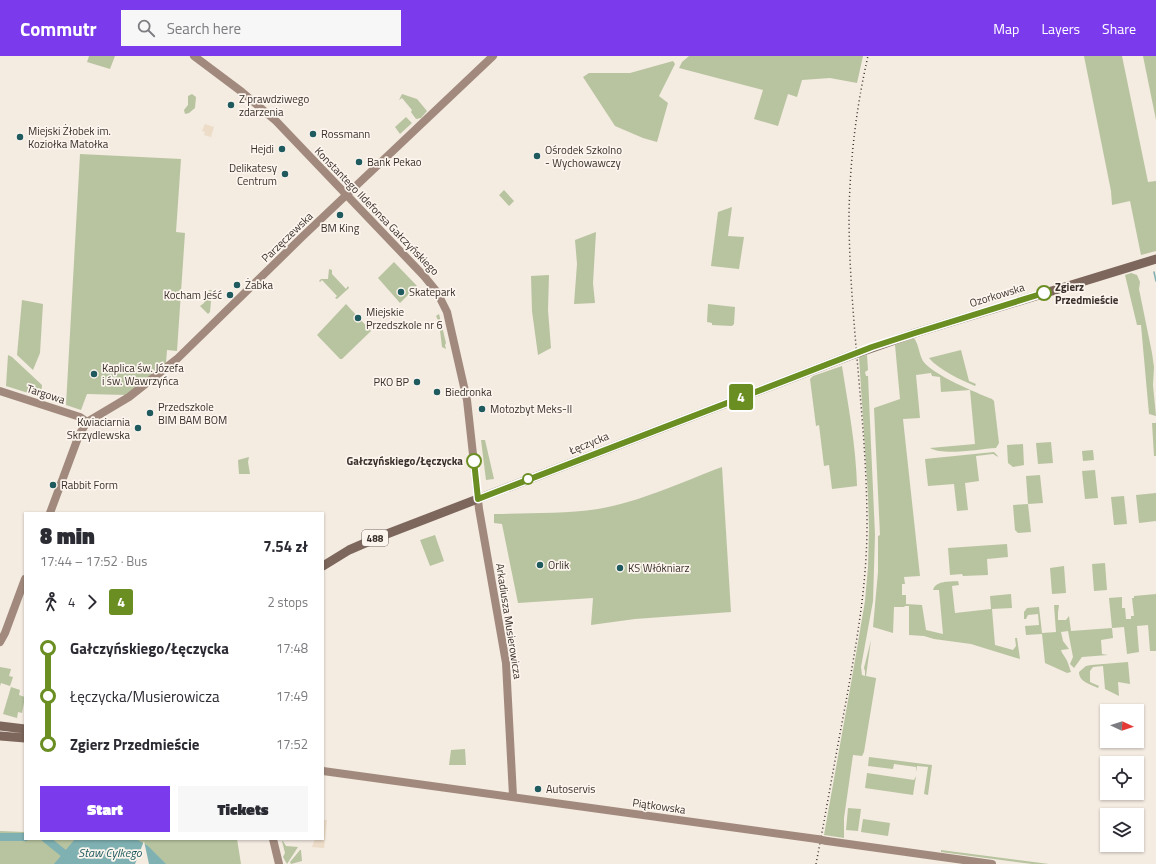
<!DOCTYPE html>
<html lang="en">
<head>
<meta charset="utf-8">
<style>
  :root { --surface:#fff; --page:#f7f7f7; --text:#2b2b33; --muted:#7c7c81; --accent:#7c3aed }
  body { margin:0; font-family:"Titillium Web",sans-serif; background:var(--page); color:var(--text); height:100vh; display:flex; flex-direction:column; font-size:15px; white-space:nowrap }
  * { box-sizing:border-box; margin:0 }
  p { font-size:13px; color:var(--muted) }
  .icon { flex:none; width:22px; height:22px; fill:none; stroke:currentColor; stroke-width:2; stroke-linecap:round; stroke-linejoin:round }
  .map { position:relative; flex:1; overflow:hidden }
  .panel { position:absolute; left:24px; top:456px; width:300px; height:328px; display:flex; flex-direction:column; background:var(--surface); border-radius:0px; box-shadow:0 1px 3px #0004 }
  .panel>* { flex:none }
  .badge { padding:0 8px; border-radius:3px; font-size:14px; line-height:26px }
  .needle { width:26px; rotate:94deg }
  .controls { position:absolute; left:1100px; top:648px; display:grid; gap:8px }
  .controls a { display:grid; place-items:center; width:44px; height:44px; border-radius:0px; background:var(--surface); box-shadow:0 1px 3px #0004; font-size:20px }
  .map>.badge { position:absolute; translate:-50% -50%; box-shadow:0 0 0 2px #fff }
  .legs { display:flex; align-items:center; gap:6px; height:44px; padding:0 16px; font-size:13px }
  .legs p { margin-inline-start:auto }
  .overview { display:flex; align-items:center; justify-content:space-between; height:68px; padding:0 16px }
  h1 { font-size:22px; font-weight:800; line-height:30px }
  .cta { display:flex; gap:8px; margin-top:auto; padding:8px 16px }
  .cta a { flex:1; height:46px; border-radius:0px; background:var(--accent); color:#fff; font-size:16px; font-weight:800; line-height:46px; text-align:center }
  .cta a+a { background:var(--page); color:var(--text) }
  ul { padding:0 16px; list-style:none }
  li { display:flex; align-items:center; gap:14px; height:48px; font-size:15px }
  li i { display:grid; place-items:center; width:6px; height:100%; margin:0 5px; background:currentColor }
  li i::after { content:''; width:10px; height:10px; margin:-5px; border:3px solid; border-radius:50%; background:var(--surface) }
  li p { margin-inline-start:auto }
  li:first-child i { background:linear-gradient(#0000 50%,currentColor 0) }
  li:last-child i { background:linear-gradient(currentColor 50%,#0000 0) }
  header { display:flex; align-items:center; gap:24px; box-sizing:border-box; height:56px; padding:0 20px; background:var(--accent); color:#fff }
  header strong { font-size:19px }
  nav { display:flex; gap:22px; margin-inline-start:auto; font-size:14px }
  .search { width:280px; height:36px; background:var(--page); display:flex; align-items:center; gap:10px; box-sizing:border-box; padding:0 14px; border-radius:0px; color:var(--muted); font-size:15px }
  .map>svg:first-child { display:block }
  .green { fill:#b8c4a0 }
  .plaza { fill:#ecdcc8 }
  .water { fill:#7fb0b2 }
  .pier { fill:#f4ebe1 }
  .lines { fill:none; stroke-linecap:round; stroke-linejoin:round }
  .stream { stroke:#7fb0b2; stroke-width:1.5 }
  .river { stroke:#7fb0b2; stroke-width:8 }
  .secondary { stroke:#a18a7d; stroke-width:8 }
  .primary { stroke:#7d675c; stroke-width:9 }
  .rail { stroke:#3b302b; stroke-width:1.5; stroke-dasharray:1 3; stroke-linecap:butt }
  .secondary-bridge { stroke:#a18a7d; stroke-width:8 }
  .line-1-casing { stroke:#fff; stroke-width:9 }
  .line-1 { stroke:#6b8e23; stroke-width:6 }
  .poi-dot { fill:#1f5a5e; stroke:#fbf5ee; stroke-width:1.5 }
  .stop-1-dot { fill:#fff; stroke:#6b8e23; stroke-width:2 }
  .labels { text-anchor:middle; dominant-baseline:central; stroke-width:3.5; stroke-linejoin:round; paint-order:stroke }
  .shield { fill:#fbf5ee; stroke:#756b66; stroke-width:1 }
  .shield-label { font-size:10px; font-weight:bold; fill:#3b302b }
  .poi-label { font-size:11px; fill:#3b302b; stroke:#fbf5ee; text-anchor:start }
  .street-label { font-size:11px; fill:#3b302b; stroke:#fbf5ee }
  .stop-label { font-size:11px; font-weight:bold; fill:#3b302b; stroke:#fbf5ee; text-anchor:start }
  .water-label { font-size:12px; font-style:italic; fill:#1f5a5e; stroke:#fbf5ee }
</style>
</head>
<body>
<header>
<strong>Commutr</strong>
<div class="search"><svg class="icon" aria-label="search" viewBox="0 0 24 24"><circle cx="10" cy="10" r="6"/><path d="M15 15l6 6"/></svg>Search here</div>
<nav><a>Map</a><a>Layers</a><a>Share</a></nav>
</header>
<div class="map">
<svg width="1156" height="808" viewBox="0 0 1156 808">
  <rect width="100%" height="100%" fill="#f4ebe1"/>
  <path class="green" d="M89,0H115L110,13L87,6Z
    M689,0H863L857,27L830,22L802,24L797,41L788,38L778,70L754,63L763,34L679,12L682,6Z
    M1084,0H1122L1148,126L1156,125V195L1141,199L1130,145L1112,149L1111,135Z
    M1143,0H1156V64Z
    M673,5L675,8L659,40L668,47L657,86L643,82L615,70L583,21L589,17H630Z
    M192,38L196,41L195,52L189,57L185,58L184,54L188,49V40Z
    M402,38L417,43L427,55L421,62L416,63L411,56L412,54L402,42L399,44Z
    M406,61L412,67L400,78L395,71Z
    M80,98L181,103L176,176L185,177L177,295L167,294L166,307L126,339L87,338L81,354L66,349Z
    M504,134L514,145L509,150L499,139Z
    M732,151L728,180L744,181L739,213L711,210L718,156Z
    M596,176L593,227L595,247L574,248L577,208L575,184Z
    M394,206L417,230L400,247L378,222Z
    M329,213L332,214V218L346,233L348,230L349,232L337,243L335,242L337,240L322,224L320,226L319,225L321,223H328Z
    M1131,217L1137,219L1140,226L1139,233L1152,297L1154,311L1153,329L1156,360L1149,358L1141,269H1137L1125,219Z
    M549,219L548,254L551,292L538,299L532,255L531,220Z
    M209,234H212L210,256L208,258L200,250L204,247Z
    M22,244L43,248L40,297L33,314L17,299Z
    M346,248L371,275L342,303H340L317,279Z
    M708,248L735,251L734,268L732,270L712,269V267L707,266Z
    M439,258L446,287L445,289L446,293L442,291L439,266L436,260Z
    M914,282C919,289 919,298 923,305C931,318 977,337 992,343L994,345L999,387L996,392C979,393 944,400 930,392L975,388L970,334L941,336L940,321L932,320L931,317L916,319L920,362L903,363L920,520L904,521L905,528H902V539H906V548L922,549L926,574L943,578L939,534H933C936,524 950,526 958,525L959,529L952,530L955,557L991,553L990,540L1011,538L1012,552L992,553L995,589L1013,594L1016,590L1015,582H1017L1020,603L971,588L934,583L924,580L909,579V550H905L904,551H894L893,577L873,571L878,516V480L880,479L874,352L900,343L895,289Z
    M961,294L969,325L976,328L975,330C961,324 939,314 929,302Z
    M8,299L12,301L42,329L41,341L6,330Z
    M867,299L868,314L865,316L866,320H868L875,479L873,545L861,611L862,619L865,620V615L864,612L871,584L866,620L876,622V623L864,696L862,700L853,699L844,762V782L824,779L853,616L865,545L868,511L869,473L868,440L859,301Z
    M842,310C848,349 856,389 857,430L832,433L829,409L824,410L819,369L816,370L810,323L813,320Z
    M1152,367H1156V400H1154Z
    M481,384H485L494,423L486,424Z
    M1051,386L1053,407L1038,408L1036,387Z
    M1023,388L1024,409L1013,411L1008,407L1007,389Z
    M1093,394L1094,404L1083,405L1082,395Z
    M994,396L997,399L998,401L993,398L976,400L979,425L965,427L968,454L957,455L954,428L928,430L925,403Z
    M249,401L248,406L250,418H239L238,404Z
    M722,411L731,556L635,563L591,569L593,542L518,547L502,468L494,467V458C528,457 564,458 598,453C640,446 682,426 722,411Z
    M1095,414L1098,442L1085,443L1082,415Z
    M1040,419L1043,447L1028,448L1031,476L1018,477L1015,474L1013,449L1028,448L1026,420Z
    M1156,437V465L1139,467L1136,439Z
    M1124,440L1127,468L1114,469L1111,441Z
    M435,479L444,505L430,510L420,484Z
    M1007,488L1008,501L987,503L988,519L963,520L962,518L950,519L948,492Z
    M1105,507L1107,534L1094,535L1092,508Z
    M1064,510L1066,537L1052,538L1050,512Z
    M1156,538V595H1150L1148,569L1137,570L1139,596L1127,598L1124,571L1112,572L1113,582L1101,584L1102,598L1108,599L1082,601L1074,612L1070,608L1073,601L1068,575L1061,576L1063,585L1069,593L1061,594C1062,598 1064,599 1066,603C1068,606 1069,611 1071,616L1067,617L1045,607L1042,578L1026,579L1025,570L1039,569L1038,558L1028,559L1026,563H1024V556L1027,552L1039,551L1042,577L1056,576L1054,549H1059L1058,556V564H1066L1069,560L1071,575L1112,572L1109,542L1122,541V552H1125L1126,563H1131V560H1134L1132,542H1134V540Z
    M1128,606L1130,628L1118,626L1119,640L1105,633L1103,610L1093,611L1090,615V626L1099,630L1098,632C1090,628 1079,626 1079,616L1086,610L1091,609Z
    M0,611L11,613L9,620L13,621L10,630L1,627L0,630Z
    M11,631L20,634L19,639L25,641L22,657L18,656L17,662L3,658Z
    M465,693L466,709H449L451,694Z
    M869,701L932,709L928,739L924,738L928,711L917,710L916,716V711L894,708L893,713L868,710Z
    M867,717L914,724L916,720L913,739L865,732Z
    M848,752L861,753L858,775L846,774Z
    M863,763L890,767L888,780L861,776Z
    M0,775L25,776V783H237L241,808H0Z
    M282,785H283L286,790L298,791L287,808L283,801L285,797Z
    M300,794H301L302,805L291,808L290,806Z
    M941,794L1049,808H1032L941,796Z"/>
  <path class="plaza" d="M205,68L214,71L211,81L204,79L205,76L202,75Z
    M323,764H327L324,792L312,791L315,783H323Z"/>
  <path class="water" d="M75,783H136L148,790L166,808H54Z"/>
  <path class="pier" d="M144,785L149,808H135Z"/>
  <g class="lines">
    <path class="stream" d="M1154,216L1156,225"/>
    <path class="river" d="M0,781H25
      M46,783L77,808"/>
    <path class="secondary" d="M194,0L242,36L276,65L424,220L437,236L447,256L467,344L479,453L506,607L513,740
      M0,335L80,361L87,366
      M50,457L79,379L87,366L129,341L177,303L302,181L493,0
      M0,586L5,577L25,523
      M323,715L817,783
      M273,783L279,808
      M827,785L992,808"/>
    <path class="primary" d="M323,510L349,494L379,481L849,300L915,277L1156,203
      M0,670L25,673
      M0,680L25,682"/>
    <path class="rail" d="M816,808C826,756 835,703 845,651C856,590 867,530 867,469C867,365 849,262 849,158C850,105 856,52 868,0"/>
    <path class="secondary-bridge" d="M817,783L827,785"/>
  </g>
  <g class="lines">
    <g class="line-1-casing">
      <path id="line-1" d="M474,405L478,443L872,291L915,277L1044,237"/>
    </g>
    <use href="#line-1" class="line-1"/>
  </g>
  <g class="poi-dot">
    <circle cx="231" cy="49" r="4"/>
    <circle cx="313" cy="78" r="4"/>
    <circle cx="20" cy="81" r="4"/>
    <circle cx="282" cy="93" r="4"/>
    <circle cx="537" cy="100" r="4"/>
    <circle cx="359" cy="106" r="4"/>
    <circle cx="285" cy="118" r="4"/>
    <circle cx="340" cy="159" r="4"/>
    <circle cx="237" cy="229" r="4"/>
    <circle cx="401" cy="236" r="4"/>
    <circle cx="230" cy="239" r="4"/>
    <circle cx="358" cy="262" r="4"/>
    <circle cx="94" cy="318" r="4"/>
    <circle cx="417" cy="326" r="4"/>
    <circle cx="437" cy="336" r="4"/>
    <circle cx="482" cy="353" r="4"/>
    <circle cx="150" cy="357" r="4"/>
    <circle cx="138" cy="372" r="4"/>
    <circle cx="53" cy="429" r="4"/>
    <circle cx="540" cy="509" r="4"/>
    <circle cx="620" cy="512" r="4"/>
    <circle cx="538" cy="733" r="4"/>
  </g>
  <g class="stop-1-dot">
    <circle cx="1044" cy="237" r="7"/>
    <circle cx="474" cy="405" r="7"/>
    <circle cx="528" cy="423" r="5"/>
  </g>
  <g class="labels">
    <rect class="shield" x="362" y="474" width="26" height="16" rx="3"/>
    <g class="shield-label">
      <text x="375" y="482">488</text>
    </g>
    <g class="poi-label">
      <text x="239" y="43">Z prawdziwego<tspan x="239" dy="13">zdarzenia</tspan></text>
      <text x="28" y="75">Miejski Żłobek im.<tspan x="28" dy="13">Koziołka Matołka</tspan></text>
      <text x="321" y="78">Rossmann</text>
      <text x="274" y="93" text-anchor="end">Hejdi</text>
      <text x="545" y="94">Ośrodek Szkolno<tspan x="545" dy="13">- Wychowawczy</tspan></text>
      <text x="367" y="106">Bank Pekao</text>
      <text x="277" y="112" text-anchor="end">Delikatesy<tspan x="277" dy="13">Centrum</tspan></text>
      <text x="340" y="172" text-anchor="middle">BM King</text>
      <text x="245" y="229">Żabka</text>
      <text x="409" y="236">Skatepark</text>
      <text x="222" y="239" text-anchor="end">Kocham Jeść</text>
      <text x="366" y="256">Miejskie<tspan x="366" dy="13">Przedszkole nr 6</tspan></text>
      <text x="102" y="312">Kaplica św. Józefa<tspan x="102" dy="13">i św. Wawrzyńca</tspan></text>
      <text x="409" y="326" text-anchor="end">PKO BP</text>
      <text x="445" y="336">Biedronka</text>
      <text x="158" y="351">Przedszkole<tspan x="158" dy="13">BIM BAM BOM</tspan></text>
      <text x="490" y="353">Motozbyt Meks-II</text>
      <text x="130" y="366" text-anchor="end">Kwiaciarnia<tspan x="130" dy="13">Skrzydlewska</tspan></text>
      <text x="61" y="429">Rabbit Form</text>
      <text x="548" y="509">Orlik</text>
      <text x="628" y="512">KS Włókniarz</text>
      <text x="546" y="733">Autoservis</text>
    </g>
    <g class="street-label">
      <text transform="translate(377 155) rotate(46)">Konstantego Ildefonsa Gałczyńskiego</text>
      <text transform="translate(287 181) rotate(-44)">Parzęczewska</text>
      <text transform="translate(997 239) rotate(-17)">Ozorkowska</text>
      <text transform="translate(46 338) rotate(18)">Targowa</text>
      <text transform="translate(589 387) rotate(-22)">Łęczycka</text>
      <text transform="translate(509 565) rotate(81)">Arkadiusza Musierowicza</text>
      <text transform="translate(659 750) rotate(8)">Piątkowska</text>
    </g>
    <g class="stop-label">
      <text x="1055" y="231">Zgierz<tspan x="1055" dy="13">Przedmieście</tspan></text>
      <text x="463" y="405" text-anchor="end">Gałczyńskiego/Łęczycka</text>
    </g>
    <g class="water-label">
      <text x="110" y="796">Staw Cylkego</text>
    </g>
  </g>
</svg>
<div class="controls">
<a><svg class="needle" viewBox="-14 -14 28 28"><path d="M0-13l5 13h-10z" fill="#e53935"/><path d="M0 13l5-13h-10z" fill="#7c7c81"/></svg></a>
<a><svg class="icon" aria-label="locate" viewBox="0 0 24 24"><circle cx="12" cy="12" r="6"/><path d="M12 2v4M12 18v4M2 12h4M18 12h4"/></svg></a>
<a><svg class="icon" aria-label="layers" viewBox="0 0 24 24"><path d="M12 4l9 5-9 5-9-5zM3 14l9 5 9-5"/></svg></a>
</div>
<b class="badge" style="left:741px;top:341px;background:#6b8e23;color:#fff">4</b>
<section class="panel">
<div class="overview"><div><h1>8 min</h1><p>17:44 – 17:52 · Bus</p></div><b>7.54 zł</b></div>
<div class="legs"><svg class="icon" aria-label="walk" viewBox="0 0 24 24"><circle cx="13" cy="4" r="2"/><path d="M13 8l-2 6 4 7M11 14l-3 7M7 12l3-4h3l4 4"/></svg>4<svg class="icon" aria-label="forward" viewBox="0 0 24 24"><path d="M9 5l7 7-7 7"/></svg><b class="badge" style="background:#6b8e23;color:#fff">4</b><p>2 stops</p></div>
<ul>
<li><i style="color:#6b8e23"></i><b>Gałczyńskiego/Łęczycka</b><p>17:48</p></li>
<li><i style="color:#6b8e23"></i><span>Łęczycka/Musierowicza</span><p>17:49</p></li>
<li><i style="color:#6b8e23"></i><b>Zgierz Przedmieście</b><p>17:52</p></li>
</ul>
<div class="cta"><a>Start</a><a>Tickets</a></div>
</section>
</div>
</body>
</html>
